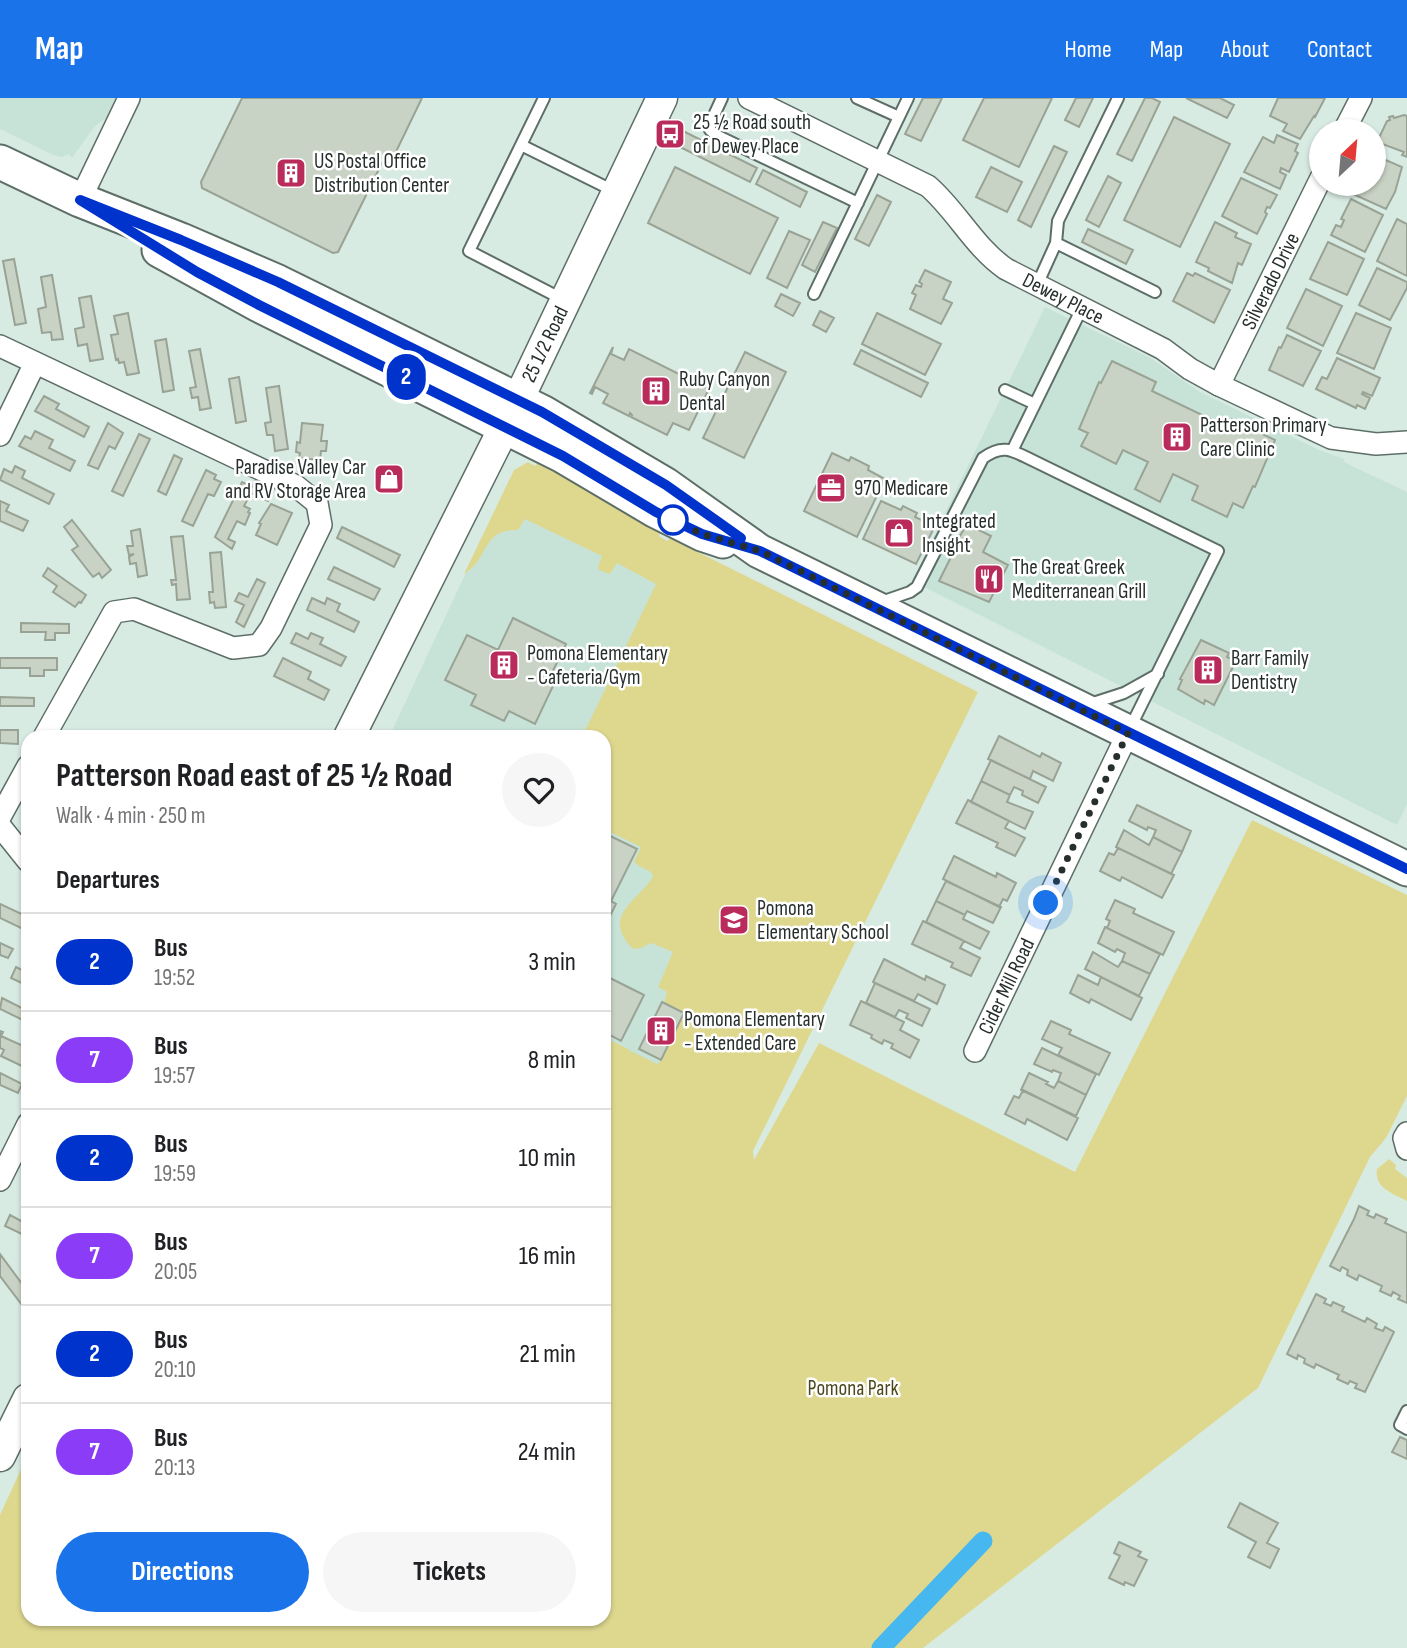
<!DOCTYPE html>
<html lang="en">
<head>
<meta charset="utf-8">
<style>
  :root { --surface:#fff; --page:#f6f6f6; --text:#202124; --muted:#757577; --line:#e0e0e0; --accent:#1a73e8 }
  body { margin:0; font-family:"Sofia Sans Condensed",sans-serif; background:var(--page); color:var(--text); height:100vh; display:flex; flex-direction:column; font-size:26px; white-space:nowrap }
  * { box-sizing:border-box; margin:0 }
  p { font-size:23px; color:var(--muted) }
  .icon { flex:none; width:38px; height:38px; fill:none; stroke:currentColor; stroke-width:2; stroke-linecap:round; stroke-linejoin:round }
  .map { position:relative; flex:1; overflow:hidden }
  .side { position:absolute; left:21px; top:632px; width:590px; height:896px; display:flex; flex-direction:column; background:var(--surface); border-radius:21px; box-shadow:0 2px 5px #0004 }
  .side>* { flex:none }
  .badge { padding:0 14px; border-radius:23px; font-size:24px; line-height:46px }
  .needle { width:46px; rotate:26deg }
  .tools { position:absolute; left:1309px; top:21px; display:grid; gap:14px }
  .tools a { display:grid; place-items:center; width:77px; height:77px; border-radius:50%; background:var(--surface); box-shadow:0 2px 5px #0004; font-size:35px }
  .you { position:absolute; width:35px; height:35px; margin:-18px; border:5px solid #fff; border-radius:50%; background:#1a73e8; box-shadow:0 0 0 10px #1a73e833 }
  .map>.badge { position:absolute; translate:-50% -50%; box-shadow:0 0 0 4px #fff }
  h2 { padding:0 35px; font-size:26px; line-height:63px }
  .round { display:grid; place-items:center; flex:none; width:74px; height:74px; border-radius:37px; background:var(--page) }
  .overview { display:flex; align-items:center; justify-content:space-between; height:119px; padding:0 35px }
  h1 { font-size:33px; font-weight:700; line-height:52px }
  .primary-button { display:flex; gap:14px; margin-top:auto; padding:14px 35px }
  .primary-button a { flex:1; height:80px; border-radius:42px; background:var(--accent); color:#fff; font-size:28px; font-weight:700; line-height:80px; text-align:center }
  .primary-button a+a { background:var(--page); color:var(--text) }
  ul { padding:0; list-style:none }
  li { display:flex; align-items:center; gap:21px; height:98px; padding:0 35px; border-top:2px solid var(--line) }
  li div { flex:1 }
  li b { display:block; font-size:26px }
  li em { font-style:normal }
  li .badge { min-width:77px; font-weight:700; text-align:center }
  header { display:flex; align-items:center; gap:42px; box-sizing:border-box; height:98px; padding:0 35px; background:var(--accent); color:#fff }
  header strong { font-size:33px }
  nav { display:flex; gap:38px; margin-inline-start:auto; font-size:24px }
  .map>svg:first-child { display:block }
  .built { fill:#c7e3d8 }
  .green { fill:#ded88f }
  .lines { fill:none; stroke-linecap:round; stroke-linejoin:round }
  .canal { stroke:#47b7f0; stroke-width:19 }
  .building { fill:#c9d3c5; stroke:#99a395; stroke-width:2 }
  .lane-casing { stroke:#5d6e67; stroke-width:14 }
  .street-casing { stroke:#5d6e67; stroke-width:24 }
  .secondary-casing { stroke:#5d6e67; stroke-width:33 }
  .primary-casing { stroke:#5d6e67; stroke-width:37 }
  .lane { stroke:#fff; stroke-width:10 }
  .street { stroke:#fff; stroke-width:21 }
  .secondary { stroke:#fff; stroke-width:30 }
  .primary { stroke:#fff; stroke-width:33 }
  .line-casing { stroke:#fff; stroke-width:16 }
  .line { stroke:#03c; stroke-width:10 }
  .walk { stroke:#272f2c; stroke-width:7; stroke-dasharray:0 12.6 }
  .stop-dot { fill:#fff; stroke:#03c; stroke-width:3.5 }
  .labels { text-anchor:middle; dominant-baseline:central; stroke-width:5; stroke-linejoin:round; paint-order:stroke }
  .poi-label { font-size:21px; fill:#272f2c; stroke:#fff; text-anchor:start }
  .street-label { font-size:21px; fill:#272f2c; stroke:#fff }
  .park-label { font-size:21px; fill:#4c481c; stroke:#fff }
</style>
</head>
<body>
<header>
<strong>Map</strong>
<nav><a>Home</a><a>Map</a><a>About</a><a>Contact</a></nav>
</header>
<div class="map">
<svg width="1407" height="1550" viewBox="0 0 1407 1550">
  <rect width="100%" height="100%" fill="#d8ebe3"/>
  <path class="built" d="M0,0H117L108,19L95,28L72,60L69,56L62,59L53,57L0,31Z
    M1045,209L1149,259L1200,294L1319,352L1344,361V364L1407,394V706L1397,727L912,483Z
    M505,391L968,614L739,1072L604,1005V639H389Z"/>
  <path class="green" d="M536,363L580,384L660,435L659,438L667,443L670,440L978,594L753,1053L754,1062L819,945L1075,1074L1252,722L1407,797V998L1386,1040L1370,1059L1258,1290L923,1550H0V1417L28,1356V1521H604V939L630,952L629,957L631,953L657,966L662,962L684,915L664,905L667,894L658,889L673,854L651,845L641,850L633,851C601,819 636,804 653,779L651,774L639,768L634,764L641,749L604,731V639H582L656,486L617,465L610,476L599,472L598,468L602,458L525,421L518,432C481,431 490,461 464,476L514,372L528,364L535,368L537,366Z
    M1389,1061L1396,1067L1395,1071L1407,1080V1103C1392,1095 1374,1090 1377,1071Z"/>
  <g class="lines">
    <path class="canal" d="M881,1550L983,1443"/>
  </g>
  <path class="building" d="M242,0H422L391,64L382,65L338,154L333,155L202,90L201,84Z
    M923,0H942L921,43L905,36Z
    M984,0H1052L1019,69L963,42Z
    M1076,0H1093L1079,29L1065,22Z
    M1145,0H1152L1160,4L1132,63L1117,56Z
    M1186,0H1220L1234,7L1227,20Z
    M1278,0H1325L1315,19L1314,18L1300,41L1283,33L1287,26L1270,18Z
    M1404,17L1407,18V59L1402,57L1404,54L1377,44L1387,23L1390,22L1389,19L1393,18L1394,20Z
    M1174,19L1230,46L1180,149L1124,122Z
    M683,33L757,70L750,84L676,47Z
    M1277,37L1298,46L1295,53L1298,55L1289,74L1281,70L1280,74L1286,77L1280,91L1244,74L1263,39L1274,45Z
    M1054,48L1067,54L1031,129L1018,122Z
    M1374,57L1402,69L1395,94L1386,111L1353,96L1358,86H1374Z
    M675,69L778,120L750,176L648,125Z
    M991,69L1022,84L1007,114L976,99Z
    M763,72L807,94L800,109L756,86Z
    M1108,78L1121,85L1099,129L1086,122Z
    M1241,80L1277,97L1270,110L1267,109L1265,114L1267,116L1257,136L1222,118Z
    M877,97L891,104L869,148L855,141Z
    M1351,101L1383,117L1365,154L1331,137L1336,127L1341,129L1344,122L1341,121Z
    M1397,121L1407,126V178L1377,163Z
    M823,124L837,130L815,174L802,167Z
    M1215,124L1237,135L1235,139L1251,146L1242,167L1238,165L1232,185L1208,173L1209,170L1196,164Z
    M1088,131L1133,152L1126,166L1082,144Z
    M789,133L810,142L787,190L767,180Z
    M1328,144L1364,161L1347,197L1310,181Z
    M14,161L26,225L15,227L3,163Z
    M1377,170L1407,184V190L1390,222L1359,207Z
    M925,172L951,184L943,201L952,205L941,226L910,211L916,197L912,195L916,187L921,189L922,186L919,184Z
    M1187,175L1193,178L1195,175L1230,192L1214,225L1173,203Z
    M52,177L63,241L52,242L51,234L42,235L38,211L46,209L41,179Z
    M1306,191L1342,208L1323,248L1287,230Z
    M781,196L800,205L793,218L775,208Z
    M91,198L103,261L90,263L87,246L78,248L75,231L84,229L79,200Z
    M820,213L834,220L826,234L813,227Z
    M128,215L139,275L127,277L124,264L119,265L118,261L116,262L111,237L118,236L114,218Z
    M877,215L941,246L925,277L862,246Z
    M1356,215L1391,230L1374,271L1337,255Z
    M1287,237L1321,253L1303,288L1269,272L1279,249L1281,250Z
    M166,241L174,292L163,294L155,243Z
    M613,249L611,256L624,262L629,251L709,291L689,332L673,325L667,337L631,319L632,317L630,315L629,318L603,305L608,296L595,289L592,296L590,295Z
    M200,251L211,310L200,312L198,299L192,300L190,290L196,289L189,253Z
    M861,252L928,285L921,299L854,266Z
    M745,254L786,274L744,360L703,340Z
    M1337,260L1380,280L1372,298L1363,294L1362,296L1370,300L1365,311L1357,307L1356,310L1316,291L1322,279L1327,281Z
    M1112,263L1156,284L1152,293L1227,329L1232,321L1275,342L1255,389L1253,388L1243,410L1233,405L1227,419L1192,402L1198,388L1173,376L1160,404L1135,391L1148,364L1123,352L1116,366L1081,348L1088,335L1079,331L1099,284L1101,285Z
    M239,279L246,323L236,325L229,281Z
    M279,288L288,351L275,353L273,337H267L265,325L271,324L266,290Z
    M44,298L59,306L56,311L89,329L84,339L35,313Z
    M108,325L123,335L115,351L109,348L98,371L88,367Z
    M302,325L323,327L321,343H327L326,353H321L320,362L299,360L300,355L296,354L297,344L300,345Z
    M35,333L53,342L49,350L75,363L70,373L19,348L25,338L31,341Z
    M139,336L150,341L123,398L112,393Z
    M832,355L849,363L851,359L869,368L868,372L885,381L857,439L804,413Z
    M174,357L182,361L166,397L158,393Z
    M15,368L25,373L22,380L54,396L49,406L0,382L4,371L12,375Z
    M206,372L216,377L214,381L221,384L214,398L208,396L193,428L182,423Z
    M257,380L275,389L268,403L251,395L244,408L250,411L248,414L250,415L245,427L237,423L228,441L235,444L232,451L215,439L242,384L252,389Z
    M0,403L9,407L6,413L28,423L23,433L0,423Z
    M881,403L901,412L903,408L917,415L915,419L935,428L916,466L863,441Z
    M271,406L292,415L277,447L256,437L261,426L259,425Z
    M72,422L111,472L102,480L99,475L93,479L72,452L78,448L64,429Z
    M967,426L991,438L983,454L1008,467L989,504L939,483L952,457L949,456Z
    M342,429L400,457L394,469L337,440Z
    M140,431L147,477L138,479L136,465L130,466L129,459L134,456L129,457L127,448H133L131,433Z
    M183,438L190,501L177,502L176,486L172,487L171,482H176L171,439Z
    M221,454L226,509L215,510L214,504L210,505L209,494H213L210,455Z
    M334,469L380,491L374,502L328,481Z
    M48,470L86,497L81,505L79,504L75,509L53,494L57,488L43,478Z
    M257,481L265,485L244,529L236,524L244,507L235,503L239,495L248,499Z
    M312,500L325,506L327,500L340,506L337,513L359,524L354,534L307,512Z
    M513,520L566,546L547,585L553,588L535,626L509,613L504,623L471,607L476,597L445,582L467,537L498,552Z
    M21,525L69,526V535H55V542H45L46,534H21Z
    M296,535L308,541L311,535L323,540L320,546L346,559L341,568L291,545Z
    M1201,542L1229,555L1227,559L1236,563L1214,607L1205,602L1204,606L1178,591L1182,582L1180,581Z
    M0,560H57V572H44V578H30V570H0Z
    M283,560L311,574L308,581L329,592L324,602L274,578Z
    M0,599L34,600V608H0Z
    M0,632H18V646L0,645Z
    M999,638L1040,659L1042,655L1061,665L1053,683L1033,673L1030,681L988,661Z
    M991,662L1046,689L1038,705L1022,697L1023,693L1014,689L1010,697L981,683Z
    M981,683L1010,697L1007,704L1033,714L1025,731L971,704Z
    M968,702L1009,723L1005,730L1025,740L1015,758L996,749L998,745L956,725Z
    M1137,707L1191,733L1182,754L1153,739L1156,732L1148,729L1147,732L1129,723Z
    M1124,732L1149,747L1153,739L1182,754L1171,776L1116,749Z
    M604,735L637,751L611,803L616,806L610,818L604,815Z
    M1118,750L1174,777L1162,800L1122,779L1120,783L1100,773L1109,755L1114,757Z
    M954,758L996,779L997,775L1016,785L1007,803L1003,801L999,809L943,781Z
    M946,783L1001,809L993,825L967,813L965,817L936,803Z
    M1115,802L1135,811L1133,815L1174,834L1163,857L1107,830L1110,823L1106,821Z
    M936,803L965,817L963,821L989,834L980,851L926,824Z
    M0,806L28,819L23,831L0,820Z
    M923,823L964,843L960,850L980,860L971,878L951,869L953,865L912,846Z
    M1105,829L1160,856L1150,876L1122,863L1125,855L1117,851L1115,854L1098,845Z
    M0,845L13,851L8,860L0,857Z
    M1093,854L1118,869L1122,863L1150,876L1139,898L1085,871Z
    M884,861L925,882L926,878L945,887L937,906L918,896L914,903L873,884Z
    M16,869L28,875V888L11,880Z
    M604,877L644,897L621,943L604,934Z
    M1078,877L1098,887L1101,879L1142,900L1131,922L1091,901L1089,905L1070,895Z
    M875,885L930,911L922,928L906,920L908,916L899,912L895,919L866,905Z
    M2,900L28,913V934L23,932L27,924L0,911Z
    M861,903L904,924L900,932L919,942L910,960L891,950L893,946L884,942L882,946L871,940L872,937L850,927Z
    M662,904L684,915L661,962L639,951Z
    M1051,923L1071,932L1069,936L1110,955L1099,977L1058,957L1062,950L1042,941Z
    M0,933L3,934L1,938L28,950L26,970L1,958L4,952L0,950Z
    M1042,950L1096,976L1086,997L1058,983L1061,975L1053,972L1052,974L1034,966Z
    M0,975L22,986L18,995L0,987Z
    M1029,975L1048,984L1046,986L1054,990L1058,983L1086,997L1076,1018L1021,992Z
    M1023,992L1078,1020L1067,1042L1027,1021L1025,1026L1005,1016L1014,998L1019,1000Z
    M1359,1108L1369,1113L1367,1117L1374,1120L1376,1116L1387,1121L1385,1125L1407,1135V1205L1398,1201L1400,1198L1393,1194L1391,1198L1380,1193L1382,1188L1359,1177L1357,1182L1347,1177L1348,1172L1342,1169L1340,1173L1330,1168L1354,1121Z
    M10,1117L23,1124L26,1117L28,1118V1139L5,1128Z
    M0,1156L28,1194V1209L25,1211L0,1178Z
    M1316,1196L1326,1201L1324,1205L1331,1208L1333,1204L1344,1209L1342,1213L1365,1224L1367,1220L1377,1226L1375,1230L1383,1233L1385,1229L1394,1234L1365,1294L1355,1290L1357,1286L1350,1283L1348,1286L1337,1281L1339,1277L1316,1266L1314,1270L1304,1265L1305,1261L1298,1257L1297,1261L1287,1256Z
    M1400,1339L1407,1342V1361L1392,1354Z
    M1240,1405L1278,1425L1267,1445L1279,1451L1270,1470L1248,1459L1256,1444L1228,1429Z
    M1119,1444L1141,1454L1138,1458L1147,1462L1134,1488L1125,1484L1124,1487L1109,1480L1120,1458L1114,1455Z"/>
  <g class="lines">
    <g class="lane-casing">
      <path id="lane" d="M544,0L521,47L616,94
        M722,0L710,26V32L716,37L858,105
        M857,0L899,19
        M521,47L469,153L564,202
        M1056,145L1155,194
        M1037,187L1056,145L1058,123L1118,0
        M814,196L908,0
        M1005,292L1035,306
        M1012,353L1082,210
        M881,504L910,494L917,489L983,360C1004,345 1013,353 1034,363L1218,453L1130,630
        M1090,606L1124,595L1158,576
        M1407,1313L1400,1327L1407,1331"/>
    </g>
    <g class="street-casing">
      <g id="street">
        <path id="s1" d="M749,0L928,88C957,113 974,149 1006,171L1163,251L1190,271L1219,287L1331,340L1376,346L1407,344"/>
        <path d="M1344,33L1361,0"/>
        <path d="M80,102L129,0"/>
        <path d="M0,248L296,388L317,405L321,427L271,530L259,547L233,550L134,511L114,514L44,639"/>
        <path id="s2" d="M1219,287L1321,80"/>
        <path d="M0,337L35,265"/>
        <path d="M0,719L28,668"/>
        <path d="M0,728L28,763"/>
        <path id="s3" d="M975,953L1128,635"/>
        <path d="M1407,1035L1404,1040L1407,1051"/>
        <path d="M0,1082L28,1026"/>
      </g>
    </g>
    <g class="secondary-casing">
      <g id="secondary">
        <path id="s4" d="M349,639L518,302L662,0"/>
        <path d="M0,1358L28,1301"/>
      </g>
    </g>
    <g class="primary-casing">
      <path id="primary" d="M0,64L80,102L181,142L278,184L542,314L666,387L759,453L1407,771
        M159,152L259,207L563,358L656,413L702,436L723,443"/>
    </g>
    <use href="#lane" class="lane"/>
    <use href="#street" class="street"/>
    <use href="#secondary" class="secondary"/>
    <use href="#primary" class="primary"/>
  </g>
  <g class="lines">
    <g class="line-casing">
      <path id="line" d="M741,440L666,387L542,314L278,184L181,142L80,102L197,174L259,207L563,358L656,414L702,436L760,453L1407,771"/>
    </g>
    <use href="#line" class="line"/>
    <path class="walk" d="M673,422L702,436L760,453L1128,635L1046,805"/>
  </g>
  <defs>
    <g id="bus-square" transform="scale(1.575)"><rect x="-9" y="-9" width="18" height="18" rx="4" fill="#b92b5b" stroke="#fff"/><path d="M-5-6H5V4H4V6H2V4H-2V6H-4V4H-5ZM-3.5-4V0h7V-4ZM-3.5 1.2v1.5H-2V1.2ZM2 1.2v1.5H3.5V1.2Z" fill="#fff"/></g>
    <g id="building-square" transform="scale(1.575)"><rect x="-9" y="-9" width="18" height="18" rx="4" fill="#b92b5b" stroke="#fff"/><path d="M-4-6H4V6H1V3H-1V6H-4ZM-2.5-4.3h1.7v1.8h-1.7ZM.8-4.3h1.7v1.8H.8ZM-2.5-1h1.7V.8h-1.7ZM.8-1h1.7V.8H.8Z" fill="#fff"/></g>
    <g id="shop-square" transform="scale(1.575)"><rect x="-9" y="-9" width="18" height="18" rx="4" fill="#b92b5b" stroke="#fff"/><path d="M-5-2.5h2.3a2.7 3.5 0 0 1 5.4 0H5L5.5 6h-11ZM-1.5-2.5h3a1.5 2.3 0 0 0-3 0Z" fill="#fff"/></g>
    <g id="office-square" transform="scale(1.575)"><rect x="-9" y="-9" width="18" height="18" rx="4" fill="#b92b5b" stroke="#fff"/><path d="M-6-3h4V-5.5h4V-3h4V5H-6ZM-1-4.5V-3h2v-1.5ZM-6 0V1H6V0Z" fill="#fff"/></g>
    <g id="restaurant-square" transform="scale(1.575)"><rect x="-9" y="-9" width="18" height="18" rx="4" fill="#b92b5b" stroke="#fff"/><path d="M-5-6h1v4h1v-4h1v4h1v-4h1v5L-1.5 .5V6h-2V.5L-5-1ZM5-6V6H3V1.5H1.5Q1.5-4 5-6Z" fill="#fff"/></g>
    <g id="school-square" transform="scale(1.575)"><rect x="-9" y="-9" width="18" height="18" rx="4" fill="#b92b5b" stroke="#fff"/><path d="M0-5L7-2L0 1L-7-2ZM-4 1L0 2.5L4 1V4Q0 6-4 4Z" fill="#fff"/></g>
  </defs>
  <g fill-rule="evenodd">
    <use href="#bus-square" x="670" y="36"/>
    <use href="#building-square" x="291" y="75"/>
    <use href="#building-square" x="656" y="293"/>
    <use href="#building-square" x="1177" y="339"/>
    <use href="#shop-square" x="389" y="381"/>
    <use href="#office-square" x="831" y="390"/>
    <use href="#shop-square" x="899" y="435"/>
    <use href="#restaurant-square" x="989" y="481"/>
    <use href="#building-square" x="504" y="567"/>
    <use href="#building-square" x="1208" y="572"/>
    <use href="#school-square" x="734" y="822"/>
    <use href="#building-square" x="661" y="933"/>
  </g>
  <circle class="stop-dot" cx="673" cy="422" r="14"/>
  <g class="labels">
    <g class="poi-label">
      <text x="693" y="24">25 ½ Road south<tspan x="693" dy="24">of Dewey Place</tspan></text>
      <text x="314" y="63">US Postal Office<tspan x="314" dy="24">Distribution Center</tspan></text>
      <text x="679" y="281">Ruby Canyon<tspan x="679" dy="24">Dental</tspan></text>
      <text x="1200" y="327">Patterson Primary<tspan x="1200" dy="24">Care Clinic</tspan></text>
      <text x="366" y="369" text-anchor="end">Paradise Valley Car<tspan x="366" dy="24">and RV Storage Area</tspan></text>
      <text x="854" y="390">970 Medicare</text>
      <text x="922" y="423">Integrated<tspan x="922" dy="24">Insight</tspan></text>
      <text x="1012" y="469">The Great Greek<tspan x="1012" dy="24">Mediterranean Grill</tspan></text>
      <text x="527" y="555">Pomona Elementary<tspan x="527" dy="24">- Cafeteria/Gym</tspan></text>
      <text x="1231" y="560">Barr Family<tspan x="1231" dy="24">Dentistry</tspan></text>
      <text x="757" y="810">Pomona<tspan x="757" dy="24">Elementary School</tspan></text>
      <text x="684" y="921">Pomona Elementary<tspan x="684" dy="24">- Extended Care</tspan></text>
    </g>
    <g class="street-label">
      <text stroke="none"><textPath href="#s2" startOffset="116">Silverado Drive</textPath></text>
      <text stroke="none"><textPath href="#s1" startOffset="378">Dewey Place</textPath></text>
      <text stroke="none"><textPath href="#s4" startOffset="439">25 1/2 Road</textPath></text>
      <text stroke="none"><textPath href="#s3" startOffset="72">Cider Mill Road</textPath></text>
    </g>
    <g class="park-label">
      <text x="853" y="1290">Pomona Park</text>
    </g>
  </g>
</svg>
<div class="tools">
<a><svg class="needle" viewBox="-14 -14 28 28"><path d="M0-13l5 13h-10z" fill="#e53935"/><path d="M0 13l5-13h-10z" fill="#757577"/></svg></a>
</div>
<div class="you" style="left:1046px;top:805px"></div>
<b class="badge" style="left:406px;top:279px;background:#03c;color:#fff">2</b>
<section class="side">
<div class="overview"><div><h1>Patterson Road east of 25 ½ Road</h1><p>Walk · 4 min · 250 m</p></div><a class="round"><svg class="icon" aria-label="heart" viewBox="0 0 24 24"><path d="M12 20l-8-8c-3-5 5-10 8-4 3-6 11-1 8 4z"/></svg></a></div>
<h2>Departures</h2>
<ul>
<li><span class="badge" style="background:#03c;color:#fff">2</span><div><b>Bus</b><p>19:52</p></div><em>3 min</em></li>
<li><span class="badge" style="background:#8b3cf7;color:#fff">7</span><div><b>Bus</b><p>19:57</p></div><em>8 min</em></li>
<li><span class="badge" style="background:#03c;color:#fff">2</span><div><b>Bus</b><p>19:59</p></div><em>10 min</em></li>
<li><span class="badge" style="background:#8b3cf7;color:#fff">7</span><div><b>Bus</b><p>20:05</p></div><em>16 min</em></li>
<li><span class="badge" style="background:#03c;color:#fff">2</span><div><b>Bus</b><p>20:10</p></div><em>21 min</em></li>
<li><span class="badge" style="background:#8b3cf7;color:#fff">7</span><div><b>Bus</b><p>20:13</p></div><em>24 min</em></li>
</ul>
<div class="primary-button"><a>Directions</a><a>Tickets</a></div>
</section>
</div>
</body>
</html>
